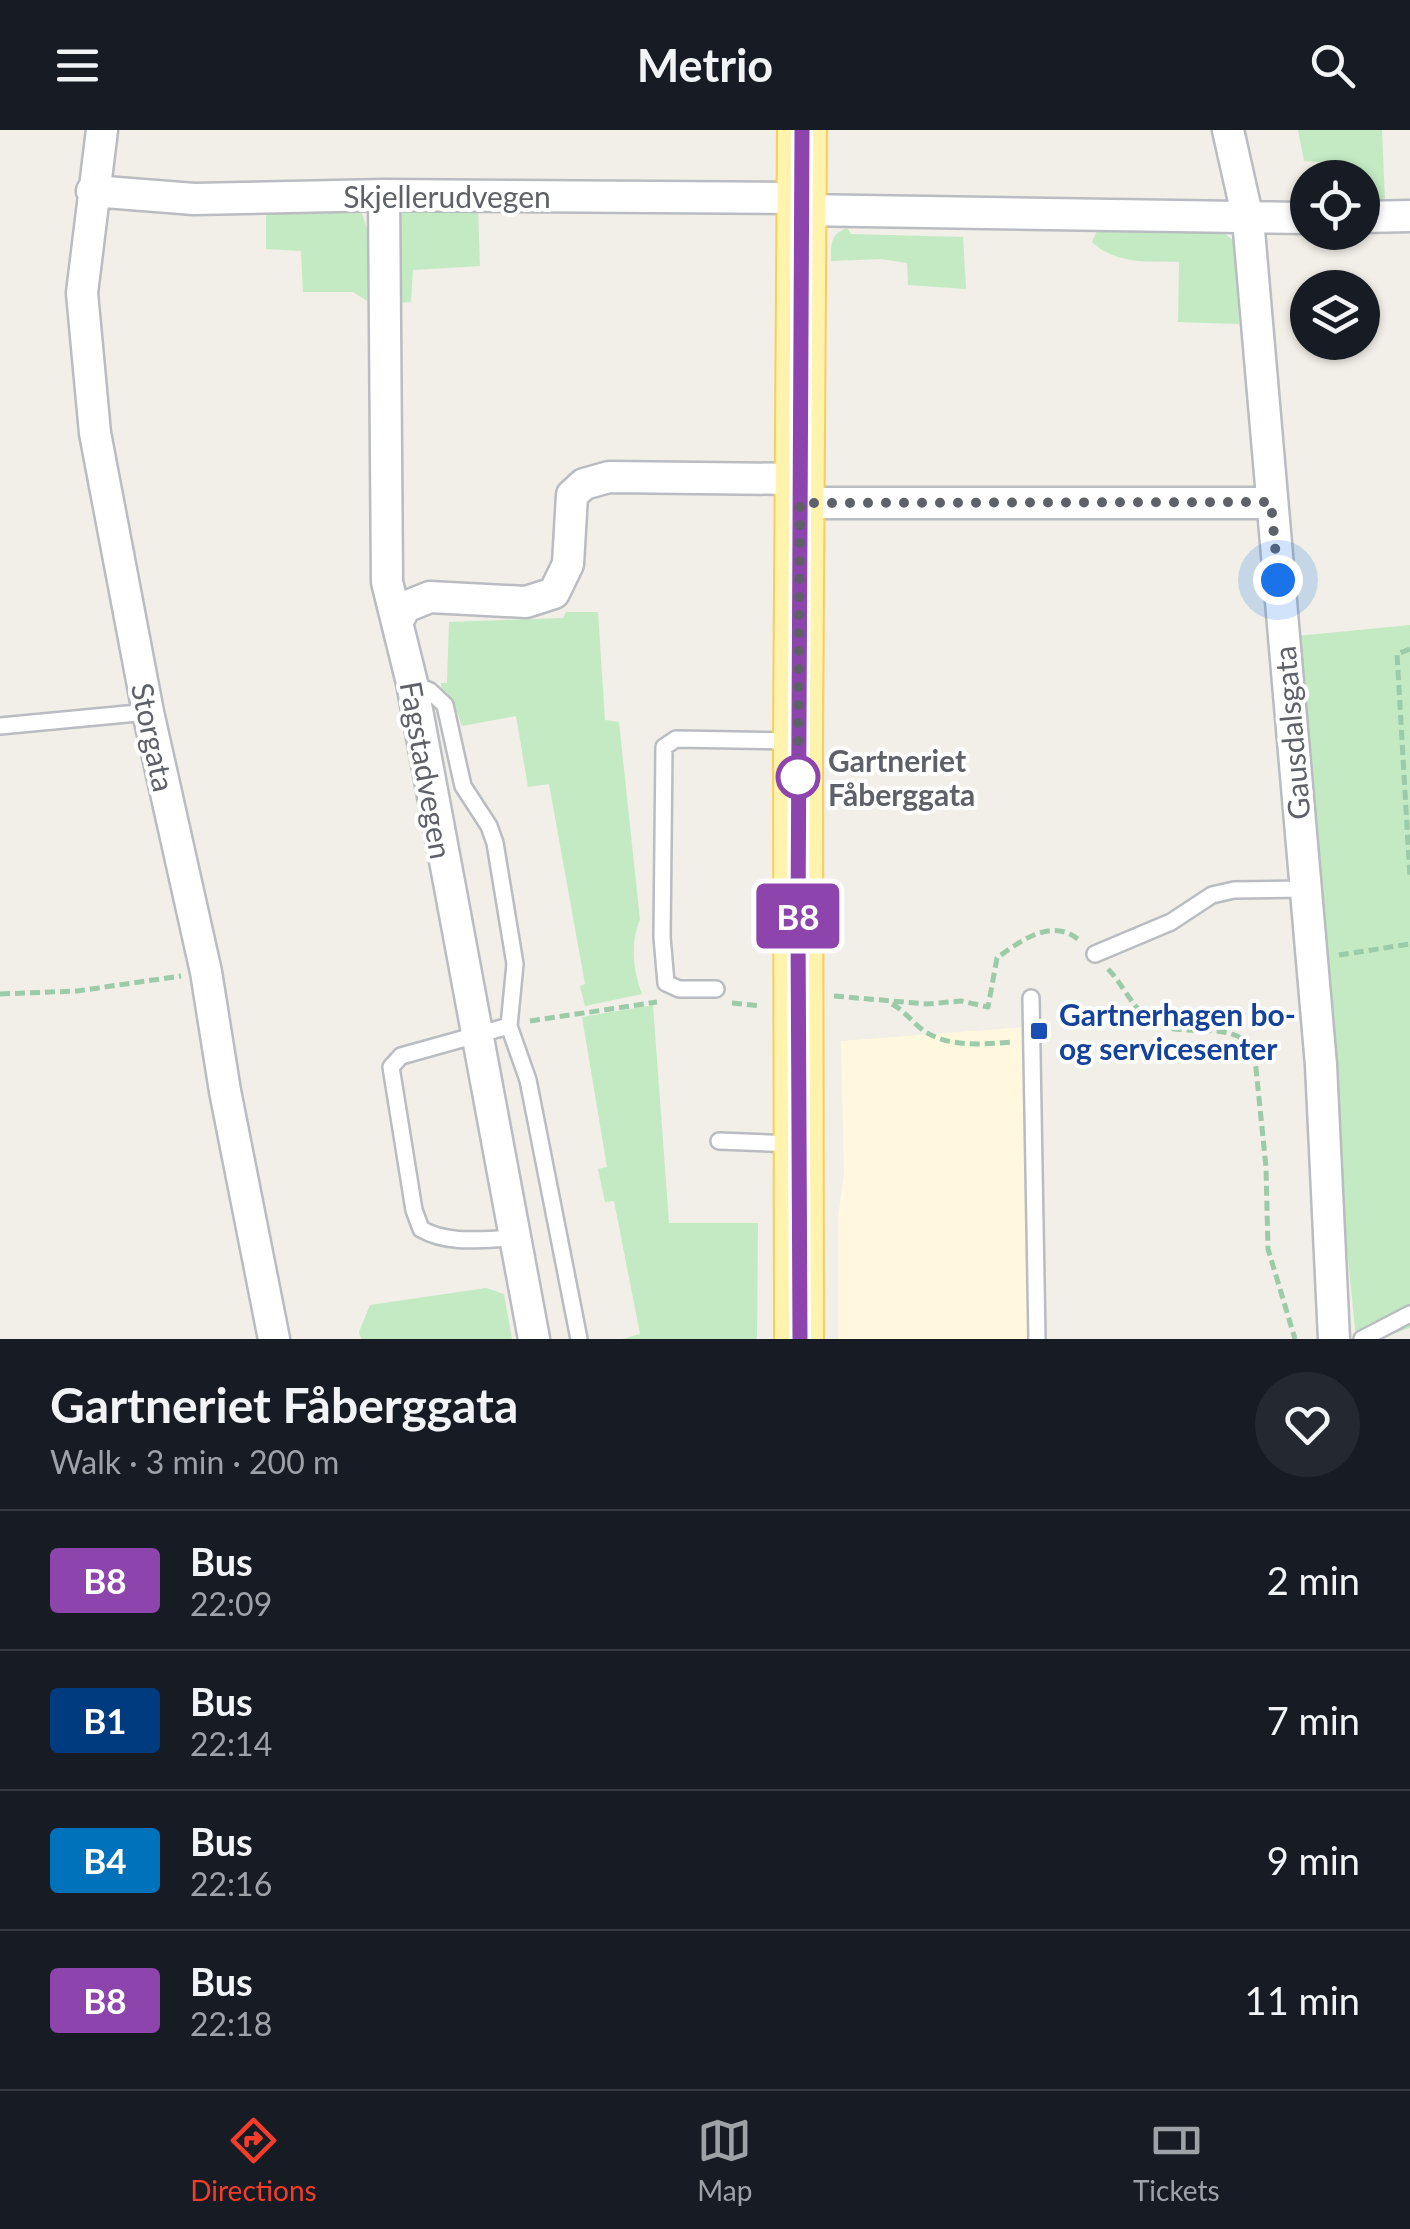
<!DOCTYPE html>
<html lang="en">
<head>
<meta charset="utf-8">
<style>
  :root { --surface:#171b24; --page:#242831; --text:#f1f3f6; --muted:#9ea1a6; --line:#363941; --accent:#f33d2b }
  body { margin:0; font-family:Lato,sans-serif; background:var(--page); color:var(--text); height:100vh; display:flex; flex-direction:column; font-size:38px; white-space:nowrap }
  * { box-sizing:border-box; margin:0 }
  p { font-size:32px; color:var(--muted) }
  .icon { flex:none; width:55px; height:55px; fill:none; stroke:currentColor; stroke-width:2; stroke-linecap:round; stroke-linejoin:round }
  .map { position:relative; height:1209px; overflow:hidden }
  .drawer { display:flex; flex-direction:column; background:var(--surface); flex:1 }
  .drawer>* { flex:none }
  .badge { padding:0 20px; border-radius:8px; font-size:35px; line-height:65px }
  .buttons { position:absolute; left:1290px; top:30px; display:grid; gap:20px }
  .buttons a { display:grid; place-items:center; width:90px; height:90px; border-radius:50%; background:var(--surface); box-shadow:0 2px 8px #0004; font-size:50px }
  .you { position:absolute; width:50px; height:50px; margin:-25px; border:8px solid #fff; border-radius:50%; background:#1a73e8; box-shadow:0 0 0 15px #1a73e833 }
  .map>.badge { position:absolute; translate:-50% -50%; box-shadow:0 0 0 5px #fff }
  .round { display:grid; place-items:center; flex:none; width:105px; height:105px; border-radius:52px; background:var(--page) }
  .headline { display:flex; align-items:center; justify-content:space-between; height:170px; padding:0 50px }
  h1 { font-size:48px; font-weight:700; line-height:75px }
  ul { padding:0; list-style:none }
  li { display:flex; align-items:center; gap:30px; height:140px; padding:0 50px; border-top:2px solid var(--line) }
  li div { flex:1 }
  li b { display:block; font-size:38px }
  li em { font-style:normal }
  li .badge { min-width:110px; font-weight:700; text-align:center }
  header { display:flex; justify-content:space-between; align-items:center; height:130px; padding:0 50px; background:var(--surface); font-size:45px; font-weight:700 }
  .tab-bar { display:flex; justify-content:space-around; align-items:center; height:140px; border-top:2px solid var(--line); background:var(--surface); font-size:28px; color:var(--muted) }
  .tab-bar a { display:grid; justify-items:center; gap:5px }
  .tab-bar .active { color:var(--accent) }
  .map>svg:first-child { display:block }
  .commercial { fill:#fff8de }
  .green { fill:#c3eac3 }
  .lines { fill:none; stroke-linecap:round; stroke-linejoin:round }
  .service-casing { stroke:#b9bcc1; stroke-width:20 }
  .minor-casing { stroke:#b9bcc1; stroke-width:35 }
  .primary-casing { stroke:#face58; stroke-width:52 }
  .path { stroke:#9bcba9; stroke-width:5; stroke-dasharray:10 5; stroke-linecap:butt }
  .service { stroke:#fff; stroke-width:15 }
  .minor { stroke:#fff; stroke-width:30 }
  .primary { stroke:#fff3ae; stroke-width:48 }
  .line-casing { stroke:#fff; stroke-width:22 }
  .line { stroke:#8e44ad; stroke-width:15 }
  .walk { stroke:#5e6268; stroke-width:10; stroke-dasharray:0 18 }
  .stop-dot { fill:#fff; stroke:#8e44ad; stroke-width:5 }
  .transit-dot { fill:#1a4fb4; stroke:#fff; stroke-width:4 }
  .labels { text-anchor:middle; dominant-baseline:central; stroke-width:8; stroke-linejoin:round; paint-order:stroke }
  .street-label { font-size:30px; fill:#5e6268; stroke:#fff }
  .stop-label { font-size:30px; font-weight:bold; fill:#5e6268; stroke:#fff; text-anchor:start }
  .transit-label { font-size:30px; font-weight:bold; fill:#164399; stroke:#fff; text-anchor:start }
</style>
</head>
<body>
<header><svg class="icon" aria-label="menu" viewBox="0 0 24 24"><path d="M4 6h16M4 12h16M4 18h16"/></svg>Metrio<svg class="icon" aria-label="search" viewBox="0 0 24 24"><circle cx="10" cy="10" r="6"/><path d="M15 15l6 6"/></svg></header>
<div class="map">
<svg width="1410" height="1209" viewBox="0 0 1410 1209">
  <rect width="100%" height="100%" fill="#f1efe7"/>
  <path class="commercial" d="M1026,897L1033,1209H838V1087L844,1044L841,911Z"/>
  <path class="green" d="M1298,0H1382L1385,71H1363L1362,48L1327,47L1326,33L1304,31Z
    M360,78L367,98V171L353,162H303L301,121L266,119V79Z
    M406,78H478L480,136L413,140L411,172L400,173L399,88Z
    M847,98L851,104L963,107L966,159L908,155L907,133L881,129L831,131C831,115 830,104 847,98Z
    M1098,99H1219L1234,111L1239,194L1178,192L1179,132C1146,131 1117,135 1092,112Z
    M566,482H598L605,590L619,592L640,790C630,812 633,841 642,864L585,876L580,856L585,854L549,654L528,657L516,586L462,596L453,571L442,563L441,553H447L449,492L563,488Z
    M1410,495V1198L1378,1209H1356L1287,507Z
    M653,875L669,1093H758L757,1209H622L640,1204L614,1071L605,1072L598,1039L607,1037L582,887Z
    M486,1158L504,1164L512,1209H361L359,1202L370,1175Z"/>
  <g class="lines">
    <g class="service-casing">
      <path id="service" d="M412,553L430,561L445,575L463,656L489,696L495,713L515,834L509,896L401,926L391,937L414,1080L421,1099C449,1115 484,1109 515,1108
        M0,596L148,582
        M1095,824L1171,792L1212,765L1234,760L1305,759
        M716,859H679L666,853L662,807L664,617L676,609L794,611
        M1031,868L1037,1209
        M509,896L528,950L579,1209
        M719,1011L793,1014
        M1362,1209L1410,1184"/>
    </g>
    <g class="minor-casing">
      <path id="minor" d="M102,0L82,163L95,303L148,582L206,842L225,961L274,1209
        M1228,0L1248,89L1321,935L1334,1209
        M92,61L194,69L384,65L801,68
        M384,65L387,452L412,553L534,1209
        M801,80L1308,88
        M1362,87L1410,86
        M799,373H1271
        M399,489L405,477L430,467L526,472L554,463L568,434L572,365L584,354L609,347L799,349"/>
    </g>
    <g class="primary-casing">
      <path id="primary" d="M799,1209L798,611L802,0"/>
    </g>
    <path class="path" d="M1410,519L1397,524L1410,748
      M1339,825L1410,814
      M1108,839C1123,854 1136,885 1156,894C1188,908 1230,889 1254,919L1266,1037L1268,1119L1295,1209
      M0,864L77,861L181,846
      M834,866L927,874L961,871L988,877L997,828C1020,811 1052,787 1079,810
      M732,873L761,876
      M892,874C905,881 913,893 924,901C950,918 984,914 1014,912
      M530,891L657,872"/>
    <use href="#service" class="service"/>
    <use href="#minor" class="minor"/>
    <use href="#primary" class="primary"/>
  </g>
  <g class="lines">
    <g class="line-casing">
      <path id="line" d="M800,1209L798,794L802,0"/>
    </g>
    <use href="#line" class="line"/>
    <path class="walk" d="M798,647L800,373L1271,372L1278,450"/>
  </g>
  <circle class="stop-dot" cx="798" cy="647" r="20"/>
  <rect class="transit-dot" x="1029" y="891" width="20" height="20" rx="5"/>
  <g class="labels">
    <g class="street-label">
      <text x="447" y="66">Skjellerudvegen</text>
      <text transform="translate(1291 603) rotate(-95)">Gausdalsgata</text>
      <text transform="translate(154 607) rotate(78)">Storgata</text>
      <text transform="translate(427 640) rotate(80)">Fagstadvegen</text>
    </g>
    <g class="stop-label">
      <text x="828" y="630">Gartneriet<tspan x="828" dy="34">Fåberggata</tspan></text>
    </g>
    <g class="transit-label">
      <text x="1059" y="884">Gartnerhagen bo-<tspan x="1059" dy="34">og servicesenter</tspan></text>
    </g>
  </g>
</svg>
<div class="buttons">
<a><svg class="icon" aria-label="locate" viewBox="0 0 24 24"><circle cx="12" cy="12" r="6"/><path d="M12 2v4M12 18v4M2 12h4M18 12h4"/></svg></a>
<a><svg class="icon" aria-label="layers" viewBox="0 0 24 24"><path d="M12 4l9 5-9 5-9-5zM3 14l9 5 9-5"/></svg></a>
</div>
<div class="you" style="left:1278px;top:450px"></div>
<b class="badge" style="left:798px;top:786px;background:#8e44ad;color:#fff">B8</b>
</div>
<section class="drawer">
<div class="headline"><div><h1>Gartneriet Fåberggata</h1><p>Walk · 3 min · 200 m</p></div><a class="round"><svg class="icon" aria-label="heart" viewBox="0 0 24 24"><path d="M12 20l-8-8c-3-5 5-10 8-4 3-6 11-1 8 4z"/></svg></a></div>
<ul>
<li><span class="badge" style="background:#8e44ad;color:#fff">B8</span><div><b>Bus</b><p>22:09</p></div><em>2 min</em></li>
<li><span class="badge" style="background:#003b80;color:#fff">B1</span><div><b>Bus</b><p>22:14</p></div><em>7 min</em></li>
<li><span class="badge" style="background:#0072bc;color:#fff">B4</span><div><b>Bus</b><p>22:16</p></div><em>9 min</em></li>
<li><span class="badge" style="background:#8e44ad;color:#fff">B8</span><div><b>Bus</b><p>22:18</p></div><em>11 min</em></li>
</ul>
</section>
<nav class="tab-bar">
<a class="active"><svg class="icon" aria-label="directions" viewBox="0 0 24 24"><path d="M12 3l9 9-9 9-9-9zM9 14v-3h6M13 9l2 2-2 2"/></svg>Directions</a>
<a><svg class="icon" aria-label="map" viewBox="0 0 24 24"><path d="M3 6l6-2 6 2 6-2v14l-6 2-6-2-6 2zM9 4v14M15 6v14"/></svg>Map</a>
<a><svg class="icon" aria-label="tickets" viewBox="0 0 24 24"><path d="M3 7h18v10H3zM15 7v10"/></svg>Tickets</a>
</nav>
</body>
</html>
